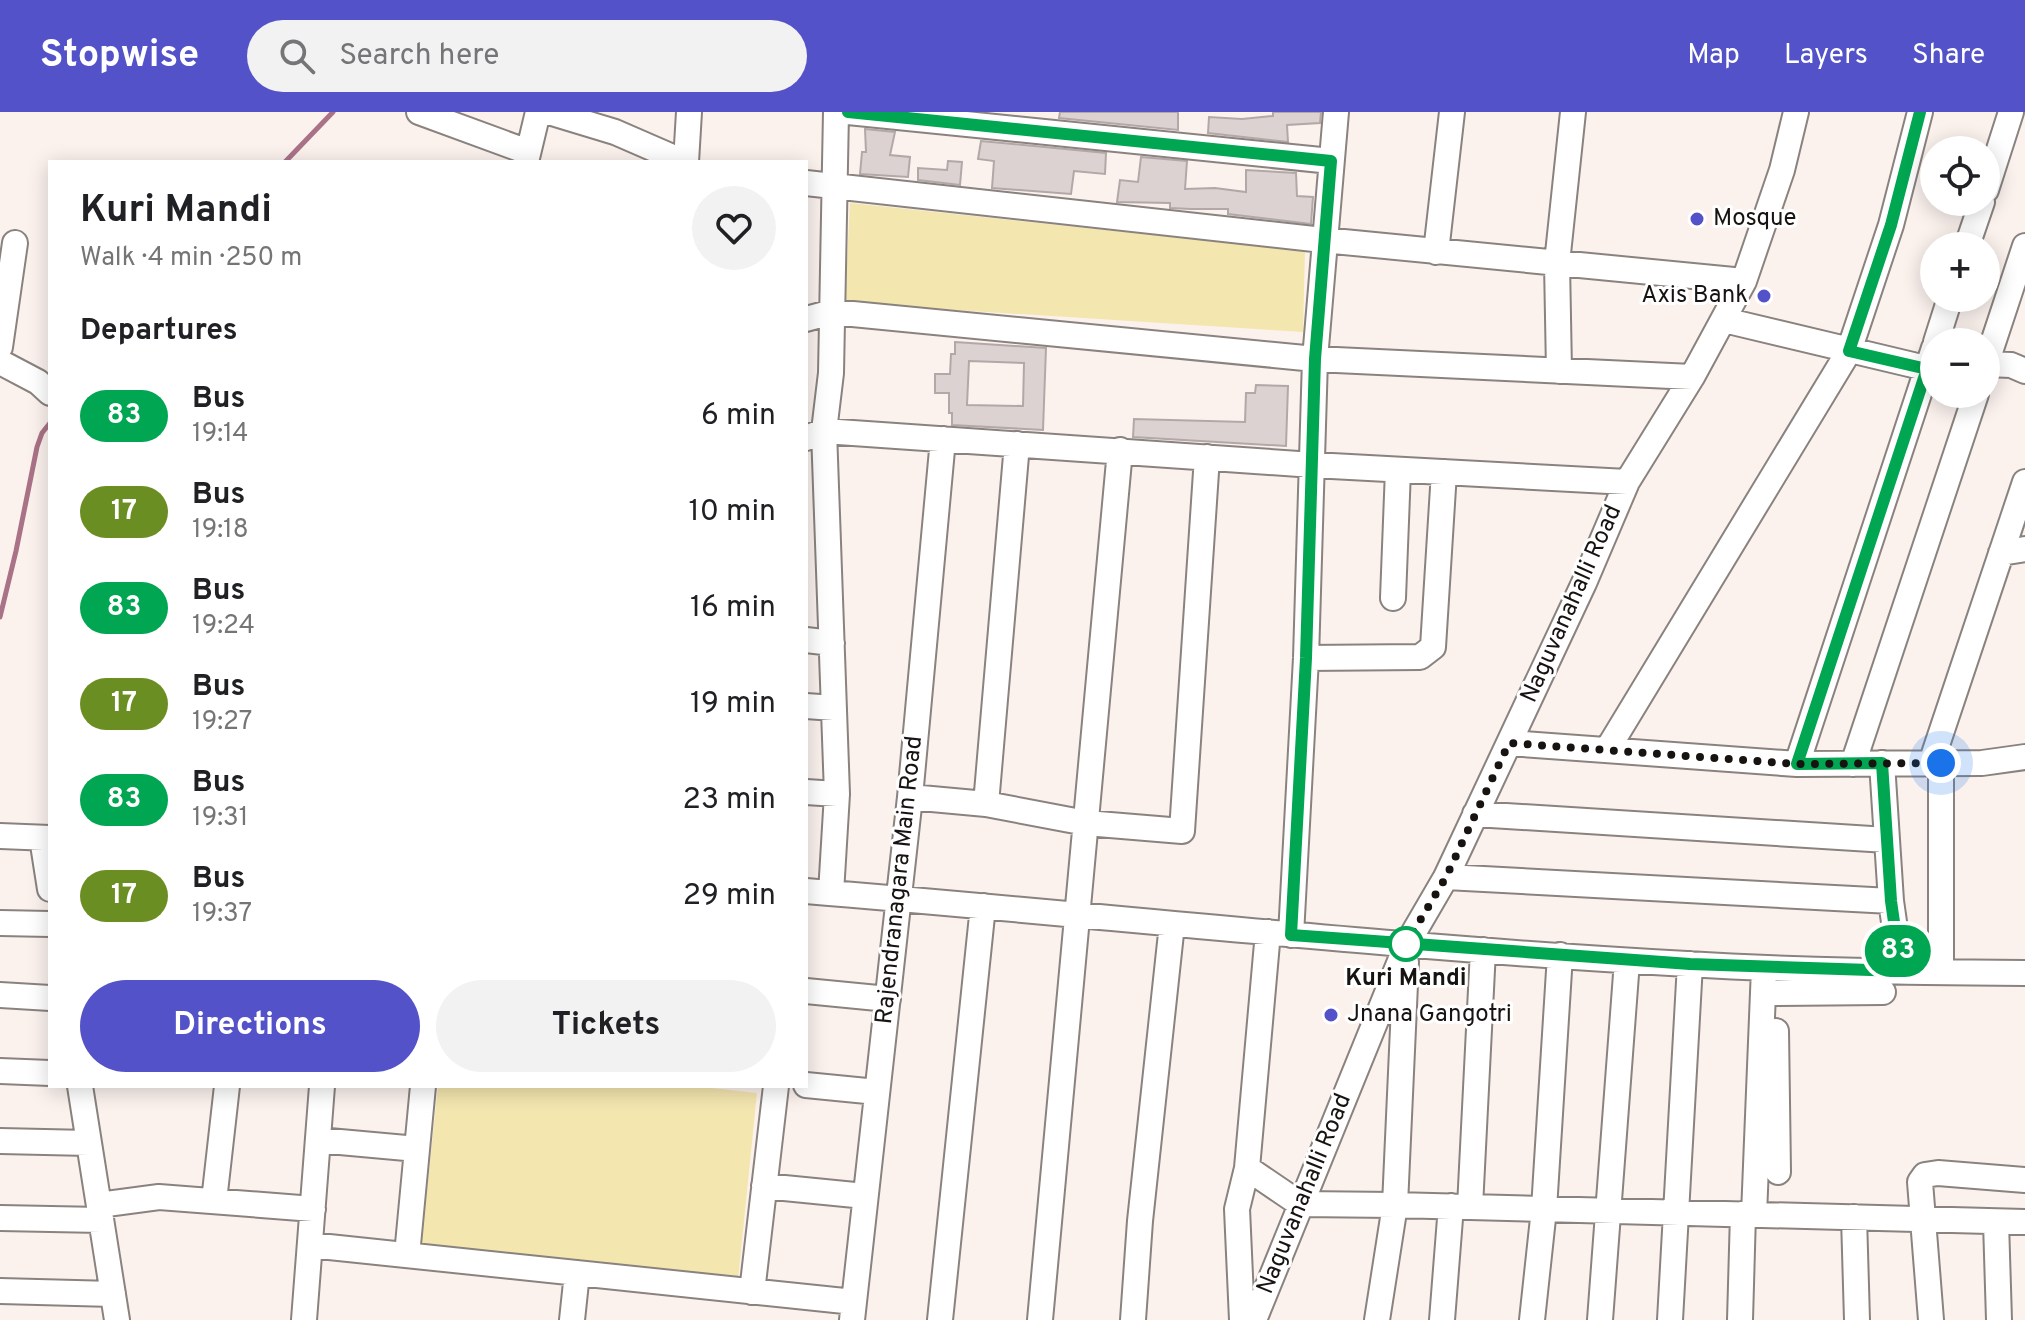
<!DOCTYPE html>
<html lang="en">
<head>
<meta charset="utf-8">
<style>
  :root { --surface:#fff; --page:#f2f2f2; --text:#202124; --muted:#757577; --accent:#5352c9 }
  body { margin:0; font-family:Overpass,sans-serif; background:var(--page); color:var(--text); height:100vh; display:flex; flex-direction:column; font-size:30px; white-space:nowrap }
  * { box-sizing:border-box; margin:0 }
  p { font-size:26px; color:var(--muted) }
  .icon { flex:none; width:44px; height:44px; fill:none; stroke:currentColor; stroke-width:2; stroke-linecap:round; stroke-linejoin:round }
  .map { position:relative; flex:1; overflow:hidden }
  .details { position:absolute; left:48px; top:48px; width:760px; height:928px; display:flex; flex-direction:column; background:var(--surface); border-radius:0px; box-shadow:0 4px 20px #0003 }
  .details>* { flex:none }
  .badge { padding:0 16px; border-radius:26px; font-size:28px; line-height:52px }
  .buttons { position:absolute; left:1920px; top:24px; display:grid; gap:16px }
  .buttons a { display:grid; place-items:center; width:80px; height:80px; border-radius:50%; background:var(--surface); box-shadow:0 4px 20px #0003; font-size:40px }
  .you { position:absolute; width:40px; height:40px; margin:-20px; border:6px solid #fff; border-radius:50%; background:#1a73e8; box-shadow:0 0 0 12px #1a73e833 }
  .map>.badge { position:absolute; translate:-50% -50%; box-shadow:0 0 0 4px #fff }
  h2 { padding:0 32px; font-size:30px; line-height:72px }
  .round { display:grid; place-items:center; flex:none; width:84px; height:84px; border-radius:42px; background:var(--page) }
  .head { display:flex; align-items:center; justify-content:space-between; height:136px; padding:0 32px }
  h1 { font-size:38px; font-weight:700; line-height:60px }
  .cta { display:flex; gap:16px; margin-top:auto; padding:16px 32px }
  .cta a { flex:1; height:92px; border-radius:48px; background:var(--accent); color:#fff; font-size:32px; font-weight:700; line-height:92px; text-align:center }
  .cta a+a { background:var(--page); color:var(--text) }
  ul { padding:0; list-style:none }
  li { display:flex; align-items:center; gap:24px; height:96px; padding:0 32px }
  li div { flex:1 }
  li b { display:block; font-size:30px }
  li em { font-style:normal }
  li .badge { min-width:88px; font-weight:700; text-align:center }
  header { display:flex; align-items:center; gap:48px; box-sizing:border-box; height:112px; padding:0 40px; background:var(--accent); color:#fff }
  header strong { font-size:38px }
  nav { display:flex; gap:44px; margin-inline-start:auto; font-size:28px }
  .search { width:560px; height:72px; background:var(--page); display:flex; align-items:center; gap:20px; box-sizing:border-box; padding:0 28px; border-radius:44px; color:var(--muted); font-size:30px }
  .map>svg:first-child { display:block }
  .green { fill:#f4e6af }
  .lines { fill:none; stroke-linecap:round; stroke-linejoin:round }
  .stream { stroke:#aa7287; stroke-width:5 }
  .building { fill:#dcd2d1; stroke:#b2a8a8; stroke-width:2; fill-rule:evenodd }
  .minor-casing { stroke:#8a827e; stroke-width:28 }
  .minor { stroke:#fff; stroke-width:24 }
  .line-casing { stroke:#fff; stroke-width:18 }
  .line { stroke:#00a651; stroke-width:12 }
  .walk { stroke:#161311; stroke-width:8; stroke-dasharray:0 14.4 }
  .poi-dot { fill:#5352c9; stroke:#fff; stroke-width:3 }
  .stop-dot { fill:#fff; stroke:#00a651; stroke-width:4 }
  .labels { text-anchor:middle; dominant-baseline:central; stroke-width:6; stroke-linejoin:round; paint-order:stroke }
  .poi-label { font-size:24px; fill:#161311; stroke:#fff; text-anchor:start }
  .street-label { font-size:24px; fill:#161311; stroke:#fff }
  .stop-label { font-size:24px; font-weight:bold; fill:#161311; stroke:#fff }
</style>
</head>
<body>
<header>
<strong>Stopwise</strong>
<div class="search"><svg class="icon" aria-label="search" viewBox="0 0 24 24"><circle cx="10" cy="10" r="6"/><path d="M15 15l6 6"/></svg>Search here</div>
<nav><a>Map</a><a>Layers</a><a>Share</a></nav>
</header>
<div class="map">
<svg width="2025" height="1208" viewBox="0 0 2025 1208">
  <rect width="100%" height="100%" fill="#fbf2ee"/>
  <path class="green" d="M850,91L1305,139L1303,220L845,191Z
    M438,974H693L757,981L738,1168L421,1135Z"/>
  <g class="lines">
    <path class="stream" d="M285,50L333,0
      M0,505L16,439L37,335L42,321L50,311"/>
  </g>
  <path class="building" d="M1060,0H1178V18L1059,6Z
    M1273,0H1321L1320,11L1287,13L1288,30L1208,21L1209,5L1242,7L1273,4Z
    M865,17L895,20L890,43L910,45L908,65L860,62L862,40H866Z
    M981,29L1106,41L1105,62L1074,59L1071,82L992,76L994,49L978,47Z
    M1141,45L1187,49L1185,77L1215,76L1246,80V58L1296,61L1297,84L1313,85L1311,112L1228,102V97H1191L1170,96V91L1117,90L1120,68L1138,70Z
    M948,49L962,50L960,73L918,68V56L947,58Z
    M955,230L1046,236L1043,318L952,313V301H949V281H935V262H950L951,242H955ZM969,249L1024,251L1023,294L967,293Z
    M1256,273L1288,274L1286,334L1133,325L1134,307L1245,310L1246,281H1255Z"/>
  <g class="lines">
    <g class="minor-casing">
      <path id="minor" d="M419,0L528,40
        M549,0L615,20L684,50
        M848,0L1331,49
        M526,50L538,0
        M686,50L689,0
        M806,71L1323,128L1744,169
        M1986,78L2011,0
        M1967,134L1982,90
        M2025,134L1986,252L2011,253L2025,259
        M1436,140L1452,0
        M806,207L832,200L1315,247L1692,265
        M1724,208L1934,258
        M1936,230L1950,186
        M0,235L15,131
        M0,250L38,270L50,281
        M1559,259L1557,151L1573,0
        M806,326L824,319L1313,353L1627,370
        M2001,441L2025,437
        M1393,486L1398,358
        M806,528L832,531
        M1306,546L1420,545L1433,535L1444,360
        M806,594L834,596
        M1509,631L1797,652L1982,651L2025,645
        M1607,638L1849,239L1891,113L1920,0
        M1882,651L1891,789L1901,859
        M1931,651L2025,370
        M1797,652L1934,236
        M1853,652L1976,282
        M806,680L837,682
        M910,685L986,692L1086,711L1182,719L1207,345
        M986,692L1017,332
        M1475,702L1887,728
        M0,724L50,726
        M42,726L50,777
        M1446,765L1891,789
        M806,779C1100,803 1393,836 1687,852C1800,859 1912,860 2025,861
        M831,781L837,682L824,319L831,261L836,0
        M0,811L50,812
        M1291,823L1306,546L1315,247L1336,0
        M1941,860V651
        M806,879L888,887
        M1776,881L1883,880
        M0,883L50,886
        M1776,919L1778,1060
        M0,959L50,961
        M806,973L877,980
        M80,974L117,1208
        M318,1028L417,1037
        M0,1029L89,1031
        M1247,1056L1300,1092L1395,1093L2025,1110
        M764,1074L865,1084
        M214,1089L227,974
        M99,1093L159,1085L313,1097
        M1470,1095L1483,838
        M1754,1103L1764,856
        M1854,1105L1857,1208
        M0,1106L101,1108
        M1996,1110L1999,1208
        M310,1133L854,1190
        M407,1143L423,974
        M0,1179L113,1182
        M752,1180L776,974
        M304,1208L322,974
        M572,1208L577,1161
        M852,1208L910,685L943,327
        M940,1208L983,794
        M1040,1208L1120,338
        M1133,1208L1140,1109L1172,812
        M1242,1208L1237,1097L1247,1056L1268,820
        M1254,1208L1407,832L1446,765L1584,471L1627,370L1692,265L1744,169L1782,58L1796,0
        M1377,1208L1395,1093L1406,850
        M1442,1208L1451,1094
        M1532,1208L1544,1097L1560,843
        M1600,1208L1627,849
        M1670,1208L1690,852
        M1740,1208L1743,1102
        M1931,1208L1920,1070L1925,1063L1938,1061L2025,1068"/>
    </g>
    <use href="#minor" class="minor"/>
  </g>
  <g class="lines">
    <g class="line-casing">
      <path id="line" d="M848,0L1331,49L1315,247L1306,546L1291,823L1690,852L1901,859L1891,789L1882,651L1797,652L1927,257L1849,239L1891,113L1920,0"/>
    </g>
    <use href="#line" class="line"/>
    <path class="walk" d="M1406,832L1446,765L1509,631L1797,652L1941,651"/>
  </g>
  <g class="poi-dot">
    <circle cx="1697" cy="107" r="8"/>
    <circle cx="1764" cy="184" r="8"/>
    <circle cx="1331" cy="903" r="8"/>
  </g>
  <circle class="stop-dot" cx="1406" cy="832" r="16"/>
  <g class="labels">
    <g class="poi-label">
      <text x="1713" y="107">Mosque</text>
      <text x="1748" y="184" text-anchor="end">Axis Bank</text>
      <text x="1347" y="903">Jnana Gangotri</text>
    </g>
    <g class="street-label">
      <text transform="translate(1572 492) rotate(-66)">Naguvanahalli Road</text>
      <text transform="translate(900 768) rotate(-84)">Rajendranagara Main Road</text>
      <text transform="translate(1305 1082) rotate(-68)">Naguvanahalli Road</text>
    </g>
    <g class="stop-label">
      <text x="1406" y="867">Kuri Mandi</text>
    </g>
  </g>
</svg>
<div class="buttons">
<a><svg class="icon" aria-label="locate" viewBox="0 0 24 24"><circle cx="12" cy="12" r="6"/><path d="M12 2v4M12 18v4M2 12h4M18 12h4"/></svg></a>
<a>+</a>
<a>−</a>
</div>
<div class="you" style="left:1941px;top:651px"></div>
<b class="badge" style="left:1898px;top:839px;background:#00a651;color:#fff">83</b>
<section class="details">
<div class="head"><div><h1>Kuri Mandi</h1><p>Walk · 4 min · 250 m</p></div><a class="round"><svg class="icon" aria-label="heart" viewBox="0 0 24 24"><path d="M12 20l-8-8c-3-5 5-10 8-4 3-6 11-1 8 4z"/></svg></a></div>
<h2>Departures</h2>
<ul>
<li><span class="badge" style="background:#00a651;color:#fff">83</span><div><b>Bus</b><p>19:14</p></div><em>6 min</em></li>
<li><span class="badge" style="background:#6b8e23;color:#fff">17</span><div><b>Bus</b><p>19:18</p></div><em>10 min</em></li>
<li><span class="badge" style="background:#00a651;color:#fff">83</span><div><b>Bus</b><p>19:24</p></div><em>16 min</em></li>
<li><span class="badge" style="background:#6b8e23;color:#fff">17</span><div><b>Bus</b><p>19:27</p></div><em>19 min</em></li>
<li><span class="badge" style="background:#00a651;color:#fff">83</span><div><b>Bus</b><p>19:31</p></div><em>23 min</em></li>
<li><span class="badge" style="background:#6b8e23;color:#fff">17</span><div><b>Bus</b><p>19:37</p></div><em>29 min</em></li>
</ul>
<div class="cta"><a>Directions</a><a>Tickets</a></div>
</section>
</div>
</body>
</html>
